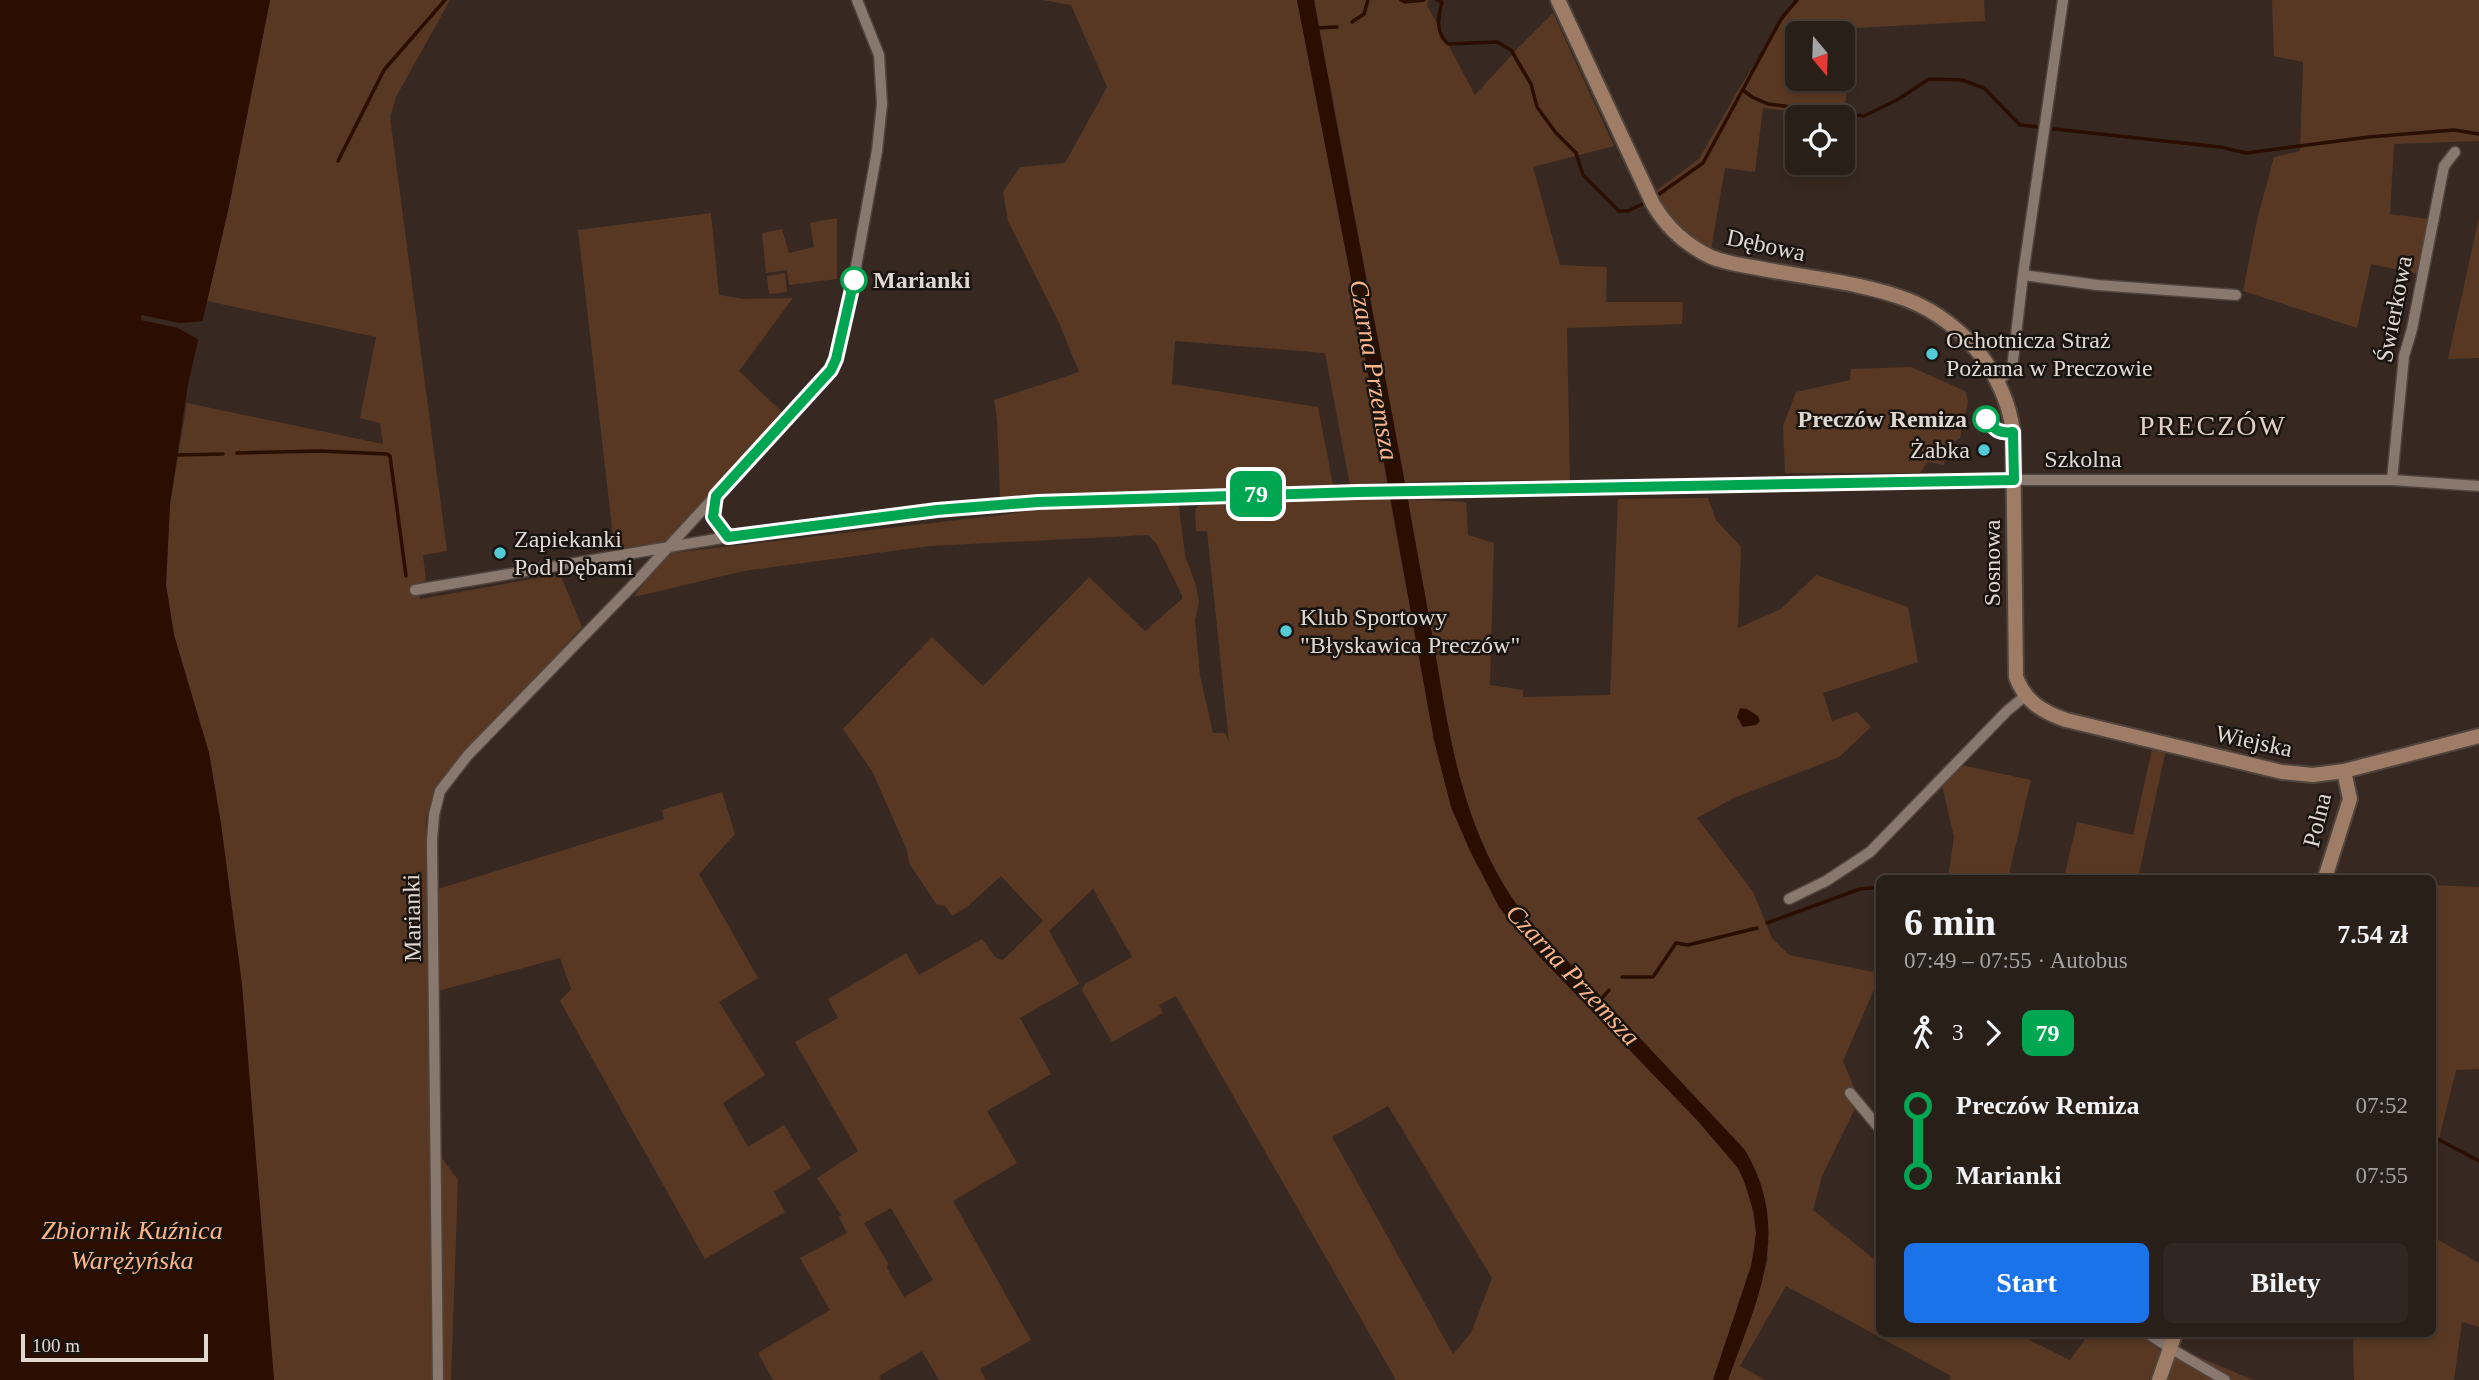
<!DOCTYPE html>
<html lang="pl">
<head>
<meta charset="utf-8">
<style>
  :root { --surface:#291f19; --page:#312722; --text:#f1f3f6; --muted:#a5a2a2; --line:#453d38; --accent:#1a73e8 }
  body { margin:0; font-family:"Times New Roman",serif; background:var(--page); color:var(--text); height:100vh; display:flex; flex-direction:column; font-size:26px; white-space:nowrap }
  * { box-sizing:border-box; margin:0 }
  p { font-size:23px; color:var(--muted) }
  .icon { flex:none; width:38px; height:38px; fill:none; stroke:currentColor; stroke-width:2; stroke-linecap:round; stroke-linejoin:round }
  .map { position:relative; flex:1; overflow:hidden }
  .side { position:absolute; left:1876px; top:875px; width:560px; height:462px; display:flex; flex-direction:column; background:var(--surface); border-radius:10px; box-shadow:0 4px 10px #0003,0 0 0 2px var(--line) }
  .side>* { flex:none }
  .badge { padding:0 14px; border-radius:10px; font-size:24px; line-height:46px }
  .needle { width:46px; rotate:161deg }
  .fabs { position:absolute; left:1785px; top:21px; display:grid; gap:14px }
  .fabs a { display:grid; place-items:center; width:70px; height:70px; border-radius:10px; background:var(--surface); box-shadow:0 4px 10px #0003,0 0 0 2px var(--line); font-size:35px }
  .scale { position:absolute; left:21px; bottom:18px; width:187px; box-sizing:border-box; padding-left:7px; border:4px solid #e0d7d1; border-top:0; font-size:19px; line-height:24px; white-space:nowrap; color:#e0d7d1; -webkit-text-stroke:5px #1a1410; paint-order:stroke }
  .map>.badge { position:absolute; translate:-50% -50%; box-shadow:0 0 0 4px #fff }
  .legs { display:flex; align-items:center; gap:10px; height:77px; padding:0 28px; font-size:23px }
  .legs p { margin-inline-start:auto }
  .headline { display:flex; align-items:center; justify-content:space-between; height:119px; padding:0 28px }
  h1 { font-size:38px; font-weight:800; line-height:52px }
  .action { display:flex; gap:14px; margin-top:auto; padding:14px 28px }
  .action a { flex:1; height:80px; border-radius:10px; background:var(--accent); color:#fff; font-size:28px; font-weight:800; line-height:80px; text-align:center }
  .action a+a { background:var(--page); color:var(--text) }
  ul { padding:0 28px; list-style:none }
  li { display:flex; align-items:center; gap:24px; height:70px; font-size:26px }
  li i { display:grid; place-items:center; width:10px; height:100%; margin:0 9px; background:currentColor }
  li i::after { content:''; width:18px; height:18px; margin:-9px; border:5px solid; border-radius:50%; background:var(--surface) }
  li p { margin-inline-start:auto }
  li:first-child i { background:linear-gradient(#0000 50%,currentColor 0) }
  li:last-child i { background:linear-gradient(currentColor 50%,#0000 0) }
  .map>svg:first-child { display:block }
  .green { fill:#583823; fill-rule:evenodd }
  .water { fill:#2b0e00 }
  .pier { fill:#372921 }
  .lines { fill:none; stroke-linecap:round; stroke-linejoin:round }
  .stream { stroke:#2b0e00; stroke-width:3.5 }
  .street-casing { stroke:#50453e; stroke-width:13 }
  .secondary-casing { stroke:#50453e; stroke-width:18 }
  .street { stroke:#89786e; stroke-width:10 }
  .secondary { stroke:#9e7c65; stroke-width:14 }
  .line-1-casing { stroke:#fff; stroke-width:16 }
  .line-1 { stroke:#00a651; stroke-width:10 }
  .stop-1-dot { fill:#fff; stroke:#00a651; stroke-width:3.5 }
  .poi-dot { fill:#52cbd7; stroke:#1a1410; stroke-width:2.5 }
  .labels { text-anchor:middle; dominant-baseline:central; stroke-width:5; stroke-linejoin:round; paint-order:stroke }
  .street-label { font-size:24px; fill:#e0d7d1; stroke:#1a1410 }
  .stop-label { font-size:24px; font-weight:bold; fill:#e0d7d1; stroke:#1a1410; text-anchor:start }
  .poi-label { font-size:24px; fill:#e0d7d1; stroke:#1a1410; text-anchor:start }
  .water-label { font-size:26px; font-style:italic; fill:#fbb588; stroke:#1a1410 }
  .quarter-label { font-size:28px; letter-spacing:2px; fill:#e1cfc4; stroke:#1a1410 }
</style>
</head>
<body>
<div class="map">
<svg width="2479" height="1380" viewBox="0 0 2479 1380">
  <rect width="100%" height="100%" fill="#372921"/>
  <path class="green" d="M270,0H450L396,97L390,117L447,551L423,555L426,580L418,586L420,599L560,574L582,627L442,781L426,817L428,892L664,819L662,810L722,792L735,834L699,874L758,978L719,1002L765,1075L723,1103L748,1147L784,1125L811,1168L774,1192L785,1212L705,1259L560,1001L571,989L560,958L431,993V1143L458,1180L451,1380H274L242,985L221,824L209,753L174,635L166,585L170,504L187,403L383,444L380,423L360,418L376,337L207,301L229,206Z
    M1043,0H1297L1350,273L1387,482L1350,485L1325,353L1175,341L1172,384L1318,407L1333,485L1000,497L997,419L994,400L1079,372L1060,325L1008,221L1003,192L1020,167L1065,163L1107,87L1071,5Z
    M1314,0H1429L1427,5L1475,95L1519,47L1553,13L1614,146L1533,167L1560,265L1607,267L1606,302H1683L1682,324L1567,328L1570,480L1431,481L1405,483Z
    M1796,0H1984L1985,21L1857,28L1843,117L1763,108L1755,172L1725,168L1711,250C1681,231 1671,223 1654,192L1699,159L1738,90ZM1797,33H1843V79H1797Z
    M2272,0H2479V141L2394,144L2390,214L2429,219L2418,274L2371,264L2357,328L2243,291L2257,220L2274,157L2300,151L2303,62L2274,56Z
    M711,213L719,295L744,299L793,298L739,371L786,416L668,541L615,554L578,230Z
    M2479,217V358L2448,359Z
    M837,218V279L789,285L787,270L766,273L762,233L782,229L789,253L814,247L810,223Z
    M785,273L787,292L769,294L767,276Z
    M1911,367L1965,391L1968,401L1960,438L1948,446L1944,465L1928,462L1920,473H1785L1783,426L1796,392L1850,380L1851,369Z
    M1708,498L1716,520L1741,547L1738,628L1781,609L1816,575L1908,607L1918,662L1823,693L1832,721L1857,712L1871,727L1839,757L1734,798L1697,818L1753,892L1772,938L1789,955L1873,972L1879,947V978L1843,1061L1859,1100L1822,1176L1813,1210L1879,1263L1880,1334H2017L2070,1360L2089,1334H2140L2160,1350L2149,1380H1949L1951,1376L1786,1286L1740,1366L1765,1380H1728L1755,1305L1768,1258L1745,1150L1526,917C1466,840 1452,751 1436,658C1427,605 1417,552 1408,499L1466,502L1468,535L1494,543L1490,685L1523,690V697L1610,695L1618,499Z
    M1390,499L1434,740L1451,807L1538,955L1697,1120L1738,1168L1750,1194L1756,1233L1751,1266L1713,1380H1396L1176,996L1159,1005L1163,1013L1112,1042L1082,990L1085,984L1132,957L1093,889L1049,931L1079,984L1020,1018L1051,1074L987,1111L1017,1163L953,1201L1031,1340L980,1369L986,1380H939L922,1351L879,1376L881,1380H773L758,1353L830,1310L800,1258L847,1233L839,1217L841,1215L817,1178L858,1151L795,1042L838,1018L828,999L906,953L919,975L982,939L996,958L1003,960L1043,921L1001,876L968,906L952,916L945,906L937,905L909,863L907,850L872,771L843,729L932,637L983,686L1089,577L1145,631L1182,599V595L1156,543L1148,535L930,546L744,571L634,597L649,575L672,553L1001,515L1061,506L1174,502L1179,507L1185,555L1196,586L1199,602L1195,620L1200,676L1213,733H1225L1229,742L1207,531H1196L1195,510L1200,503ZM1388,1106L1492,1278L1471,1333L1453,1354L1332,1137ZM891,1208L933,1280L904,1297L887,1268L888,1263L864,1223Z
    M2152,749H2166L2138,878H2064L2077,822L2133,835Z
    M1961,765L2031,780L2008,878H1948L1954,837L1942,785Z
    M2432,885L2479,887V1069L2456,1070L2433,1163Z
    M2433,1237L2479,1263V1327L2462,1322L2454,1380H2354L2353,1334H2432Z
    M2174,1346L2253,1380H2165Z"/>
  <path class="water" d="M0,0H270L229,206L188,384L170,504L166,585L174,635L209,753L221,824L242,985L274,1380H0Z
    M1297,0H1314C1342,158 1374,315 1403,473C1413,531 1424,588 1434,645C1450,742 1464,838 1526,917L1745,1150C1793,1231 1757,1300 1728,1380H1713L1751,1266L1754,1250L1756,1233L1754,1213L1744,1181L1738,1168L1697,1120L1538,955L1499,907L1470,851L1451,807L1434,740L1350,273Z
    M1740,708L1747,709L1758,716L1760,721L1756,725L1743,727L1737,717Z"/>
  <path class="pier" d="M142,315L179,323L206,321L201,341L178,328L141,320Z"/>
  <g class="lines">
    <path class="stream" d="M1401,0L1405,2L1424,0
      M1437,0L1442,2C1438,18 1435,32 1448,44L1497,42L1511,50L1531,84L1537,107L1556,133L1576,153L1583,175L1619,211H1628L1644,203
      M1352,22L1364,14L1368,0
      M1315,28L1337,27
      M1743,90L1752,97L1768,104L1864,116L1897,100L1929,79L1962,80L1984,88L2020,125L2038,127
      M2054,129L2220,147L2246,153L2369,137L2454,130L2479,134
      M338,161L384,70L445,0
      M1655,197L1703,163L1781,19L1797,0
      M237,453L320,451L387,454L390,456L406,576
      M176,455L223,454
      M1767,923L1860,889L1880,887
      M1622,977H1653L1676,943L1688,945L1757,928
      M1599,1002L1609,990
      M2432,1136L2479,1161"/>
    <g class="street-casing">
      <path id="street" d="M2023,275L2097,285L2236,295
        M1998,381L2012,369L2023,275L2063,0
        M2392,480L2404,356L2412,329L2444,166L2455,152
        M715,500L713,517L728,537
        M415,590L728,537L937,510L1038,502L1358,492L2014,480H2392L2479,486
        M1789,899L1826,881L1870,852L2007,711L2025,696
        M1850,1093L1880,1129
        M2149,1334L2170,1348L2225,1380
        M438,1380L432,840L434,815L440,791L468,755L638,580L831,370L836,359L854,278L877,151L882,104L879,55L857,0"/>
    </g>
    <g class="secondary-casing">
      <path id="secondary" d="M1558,0L1653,204C1667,228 1686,245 1711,257C1725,263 1742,265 1758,268C1807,278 1861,282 1908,300C1936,311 1962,331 1980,354C1998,378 2009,402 2013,431L2016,677C2025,701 2042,712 2066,720L2282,772L2313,775L2344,771L2479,736
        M2325,878L2350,799L2344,771
        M2159,1380L2175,1334"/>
    </g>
    <use href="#street" class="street"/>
    <use href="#secondary" class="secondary"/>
  </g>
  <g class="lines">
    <g class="line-1-casing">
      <path id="line-1" d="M854,280L836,359L831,370L716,496L713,517L728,537L937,510L1038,502L1358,492L2014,480L2013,432C1999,434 1995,430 1986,419"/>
    </g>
    <use href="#line-1" class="line-1"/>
  </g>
  <g class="stop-1-dot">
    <circle cx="854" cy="280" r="12"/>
    <circle cx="1986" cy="419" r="12"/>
  </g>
  <g class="poi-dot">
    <circle cx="1932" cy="354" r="7"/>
    <circle cx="1984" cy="450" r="7"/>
    <circle cx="500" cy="553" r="7"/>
    <circle cx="1286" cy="631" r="7"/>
  </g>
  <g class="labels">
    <g class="street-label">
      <text transform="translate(1766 245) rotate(12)">Dębowa</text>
      <text transform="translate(2394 309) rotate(-79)">Świerkowa</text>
      <text x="2083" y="459">Szkolna</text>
      <text transform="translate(1992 563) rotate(-90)">Sosnowa</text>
      <text transform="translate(2254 741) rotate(12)">Wiejska</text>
      <text transform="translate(2317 820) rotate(-76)">Polna</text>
      <text transform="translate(412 918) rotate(-91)">Marianki</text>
    </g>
    <g class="stop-label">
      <text x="873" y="280">Marianki</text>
      <text x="1967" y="419" text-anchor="end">Preczów Remiza</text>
    </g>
    <g class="poi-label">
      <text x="1946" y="340">Ochotnicza Straż<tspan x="1946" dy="28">Pożarna w Preczowie</tspan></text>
      <text x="1970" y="450" text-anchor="end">Żabka</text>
      <text x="514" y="539">Zapiekanki<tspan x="514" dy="28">Pod Dębami</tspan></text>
      <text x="1300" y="617">Klub Sportowy<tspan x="1300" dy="28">"Błyskawica Preczów"</tspan></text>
    </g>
    <g class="water-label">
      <text transform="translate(1374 370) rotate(80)">Czarna Przemsza</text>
      <text transform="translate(1573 975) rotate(47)">Czarna Przemsza</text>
      <text x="132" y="1230">Zbiornik Kuźnica<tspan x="132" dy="30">Warężyńska</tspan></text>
    </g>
    <g class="quarter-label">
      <text x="2213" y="425">PRECZÓW</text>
    </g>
  </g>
</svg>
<div class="fabs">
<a><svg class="needle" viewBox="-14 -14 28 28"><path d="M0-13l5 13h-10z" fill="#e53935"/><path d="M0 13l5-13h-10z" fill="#a5a2a2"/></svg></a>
<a><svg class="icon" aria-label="locate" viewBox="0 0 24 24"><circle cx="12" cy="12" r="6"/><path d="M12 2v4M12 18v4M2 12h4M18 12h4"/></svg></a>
</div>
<div class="scale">100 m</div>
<b class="badge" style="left:1256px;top:494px;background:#00a651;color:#fff">79</b>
<section class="side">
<div class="headline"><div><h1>6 min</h1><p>07:49 – 07:55 · Autobus</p></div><b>7.54 zł</b></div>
<div class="legs"><svg class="icon" aria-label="walk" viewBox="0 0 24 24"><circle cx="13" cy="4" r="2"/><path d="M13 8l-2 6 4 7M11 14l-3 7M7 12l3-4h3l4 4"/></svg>3<svg class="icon" aria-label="forward" viewBox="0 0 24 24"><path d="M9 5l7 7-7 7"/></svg><b class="badge" style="background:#00a651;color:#fff">79</b></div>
<ul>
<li><i style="color:#00a651"></i><b>Preczów Remiza</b><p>07:52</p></li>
<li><i style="color:#00a651"></i><b>Marianki</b><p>07:55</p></li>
</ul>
<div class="action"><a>Start</a><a>Bilety</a></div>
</section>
</div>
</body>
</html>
